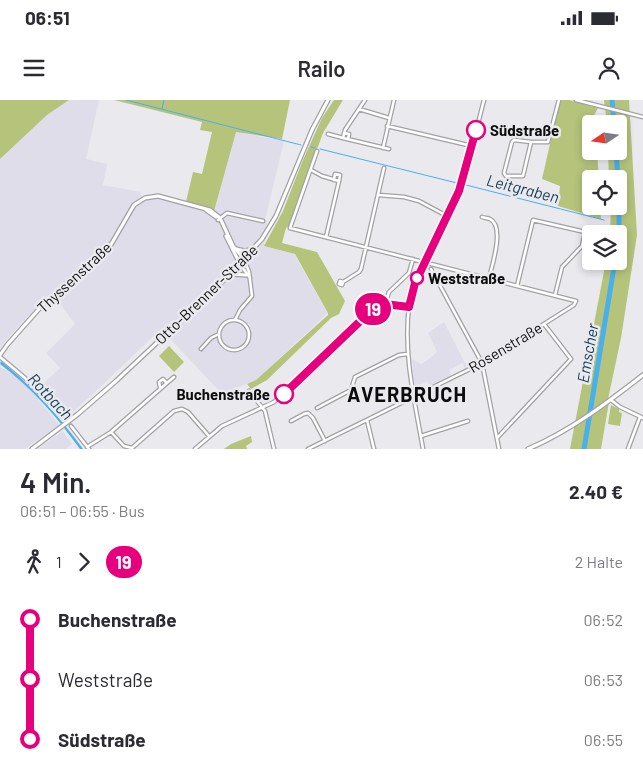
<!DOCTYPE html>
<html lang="de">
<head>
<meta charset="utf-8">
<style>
  :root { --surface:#fff; --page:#f2f2f3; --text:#2b2b33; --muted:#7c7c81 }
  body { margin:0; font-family:Barlow,sans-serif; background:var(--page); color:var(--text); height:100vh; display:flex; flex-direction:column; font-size:19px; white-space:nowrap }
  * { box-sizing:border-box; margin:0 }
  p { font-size:16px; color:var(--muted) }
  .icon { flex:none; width:28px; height:28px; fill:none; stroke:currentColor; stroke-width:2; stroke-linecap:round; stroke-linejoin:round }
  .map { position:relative; height:349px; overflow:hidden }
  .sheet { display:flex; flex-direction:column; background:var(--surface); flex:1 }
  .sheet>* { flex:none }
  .badge { padding:0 10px; border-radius:16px; font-size:18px; line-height:32px }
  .needle { width:32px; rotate:257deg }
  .fabs { position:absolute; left:582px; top:15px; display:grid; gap:10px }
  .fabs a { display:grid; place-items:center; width:45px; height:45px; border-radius:5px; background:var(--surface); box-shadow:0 2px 8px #0003; font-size:25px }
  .map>.badge { position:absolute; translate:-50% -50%; box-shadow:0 0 0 2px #fff }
  .legs { display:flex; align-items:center; gap:8px; height:55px; padding:0 20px; font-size:16px }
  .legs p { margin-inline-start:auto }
  .overview { display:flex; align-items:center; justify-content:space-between; height:85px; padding:0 20px }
  h1 { font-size:28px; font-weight:600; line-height:38px }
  ul { padding:0 20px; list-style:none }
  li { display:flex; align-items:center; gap:18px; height:60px; font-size:19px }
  li i { display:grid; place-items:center; width:8px; height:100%; margin:0 6px; background:currentColor }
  li i::after { content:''; width:12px; height:12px; margin:-6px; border:4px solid; border-radius:50%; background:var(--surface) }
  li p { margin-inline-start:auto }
  li:first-child i { background:linear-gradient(#0000 50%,currentColor 0) }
  li:last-child i { background:linear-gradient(currentColor 50%,#0000 0) }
  .status { display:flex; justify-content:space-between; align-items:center; height:35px; padding:0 25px; background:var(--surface); direction:ltr }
  .status svg { height:14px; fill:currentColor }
  header { display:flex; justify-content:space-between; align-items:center; height:65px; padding:0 20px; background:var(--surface); font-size:22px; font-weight:600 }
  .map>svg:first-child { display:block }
  .built { fill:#dfdde9 }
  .green { fill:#b5c37b }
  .water { fill:#48b1ec }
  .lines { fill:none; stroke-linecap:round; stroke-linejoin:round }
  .stream { stroke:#48b1ec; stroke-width:1 }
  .river { stroke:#48b1ec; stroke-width:5 }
  .minor-casing { stroke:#a2a1a6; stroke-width:5 }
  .tertiary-casing { stroke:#a2a1a6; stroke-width:5.5 }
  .secondary-casing { stroke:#a2a1a6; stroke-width:5.5 }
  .minor { stroke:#fff; stroke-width:2.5 }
  .tertiary { stroke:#fff; stroke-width:3 }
  .secondary { stroke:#fff; stroke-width:3 }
  .line-1-casing { stroke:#fff; stroke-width:11 }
  .line-1 { stroke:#e6007e; stroke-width:8 }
  .stop-1-dot { fill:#fff; stroke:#e6007e; stroke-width:2.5 }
  .labels { text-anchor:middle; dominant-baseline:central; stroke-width:5; stroke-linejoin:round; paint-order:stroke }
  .stop-label { font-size:15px; font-weight:bold; fill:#0c0c0d; stroke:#eae9ee; text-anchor:start }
  .street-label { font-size:15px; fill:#0c0c0d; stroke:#eae9ee }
  .water-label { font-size:16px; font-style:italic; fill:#123e56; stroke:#eae9ee }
  .district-label { font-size:20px; font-weight:bold; letter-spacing:1px; fill:#0c0c0d; stroke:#eae9ee }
</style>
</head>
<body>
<div class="status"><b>06:51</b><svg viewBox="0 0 49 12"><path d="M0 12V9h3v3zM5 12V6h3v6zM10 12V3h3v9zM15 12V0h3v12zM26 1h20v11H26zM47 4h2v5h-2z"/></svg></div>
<header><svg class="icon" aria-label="menu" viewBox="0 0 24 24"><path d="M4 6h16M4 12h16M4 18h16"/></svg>Railo<svg class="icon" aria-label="person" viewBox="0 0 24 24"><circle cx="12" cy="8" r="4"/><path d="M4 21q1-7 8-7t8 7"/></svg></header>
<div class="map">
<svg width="643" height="349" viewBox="0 0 643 349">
  <rect width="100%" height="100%" fill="#eae9ee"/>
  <path class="built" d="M69,0H99L86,59L107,64L103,85L140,92L142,99L158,96L213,113L236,32L284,41L265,120L267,121L264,146L294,154L328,213L256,280L222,294L161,229L96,291L67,317L39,288L60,268L46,253L75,224L52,193L30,214L0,247V59L47,15Z
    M444,222L467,267L465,268L462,263L449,270L451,275L430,286L427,281L415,288L412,259L421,264L429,259L437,252L428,233Z
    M0,267L16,276L34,294L59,325L25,349H0Z
    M63,331L72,344L66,349H38Z"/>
  <path class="green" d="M0,0H69L47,15L0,59Z
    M114,0H290L282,39L236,32L214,111L186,102L193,72L202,74L212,32L200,30L202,22Z
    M334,0H343L323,33L289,126L286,128L282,143L317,152L345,201L339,214L331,218L267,280L251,289L247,284L256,280L328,215V213L295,154L264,146L283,111L303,60L322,18Z
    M560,0H569L598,8L592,19L595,24H591V51H597L599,79H591V106H600L601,119L558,106L560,86L542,79Z
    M604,0H629L637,135L621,238L608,299L609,302L601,349H570L606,161H619V134H610L611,106H619V79H609L608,51H619V24H607Z
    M169,246L184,262L174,272L159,256Z
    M611,305L619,309V312L622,313L620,326L608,324Z
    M251,336L252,342L246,346L247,349H224L231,344Z"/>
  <path class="water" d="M1,261C33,287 59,316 83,349H80C57,317 32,288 0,264Z"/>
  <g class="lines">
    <path class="stream" d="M126,0L301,45
      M162,9L164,0
      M311,47L315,48
      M320,49L457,83
      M466,85L604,120"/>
    <path class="river" d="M612,0L614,24
      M616,51L618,79
      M619,87V139
      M584,349L615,161"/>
    <g class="minor-casing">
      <path id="minor" d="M365,0L345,30L343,38L389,49
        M576,0L643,17
        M359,9L389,18
        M387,26L472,46
        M344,33L349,34L348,39
        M328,34L343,38
        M531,42L514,40L512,42L504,73L506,76H523L531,42H548L559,0
        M383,48L394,0
        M311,70L322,76L339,81L326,137
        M334,80L335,74L340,75L339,81
        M379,95L404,97L419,101L447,116
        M482,117C485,118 488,118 490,119C505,126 492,166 489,178
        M218,120L227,113L263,121
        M240,164L250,178
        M431,169L482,263L499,349
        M343,182L340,181L339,184L342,185L343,182L359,172L361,169L384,68
        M517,186L533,120L585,132L582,146L562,167L555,195
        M385,204L389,192L409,173L413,159
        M219 235a15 15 0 1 1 30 0a15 15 0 1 1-30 0Z
        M235,220L240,210L252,196L249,172L244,159
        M201,249L211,238L219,234
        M0,257L25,278L63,316
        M167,283L174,277
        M249,291L265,311L274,349
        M611,300L620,307L643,318
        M317,308L351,290L355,277L399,255L408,254
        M367,320L374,349
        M291,321L304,314L308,313L313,318L325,341
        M71,326L89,349
        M111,332L124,346L132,348L174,311L182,309L188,312L209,336
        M421,336L468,321
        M497,338L571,259L544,224
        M87,347L111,332L167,283L163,279L159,282L160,287
        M195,349L222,326L274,302L376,207L385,204L409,207
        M308,349L482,263L574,205L576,201L290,128L317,51
        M423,349C415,302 403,255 409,206C415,165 444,130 459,92C470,62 476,30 484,0
        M628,349L640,317"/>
    </g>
    <g class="tertiary-casing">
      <path id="tertiary" d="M205,109L216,117
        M226,136L240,164
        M0,255L7,245L39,209L80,171L109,148L134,105L145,98L158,96L210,110L220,118L233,146L244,159
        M528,349C570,331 607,303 643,275"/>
    </g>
    <g class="secondary-casing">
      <path id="secondary" d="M236,149L245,151L253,149
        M230,174L246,175
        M32,349L78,314L116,281L224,180L262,139L276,116L312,30L328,0"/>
    </g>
    <use href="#minor" class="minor"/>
    <use href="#tertiary" class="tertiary"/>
    <use href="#secondary" class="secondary"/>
  </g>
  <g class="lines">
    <g class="line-1-casing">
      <path id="line-1" d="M284,294L376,206L385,204L409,207L415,183L459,91L476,30"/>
    </g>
    <use href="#line-1" class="line-1"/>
  </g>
  <g class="stop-1-dot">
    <circle cx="476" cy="30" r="9"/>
    <circle cx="417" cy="178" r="6"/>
    <circle cx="284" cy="294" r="9"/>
  </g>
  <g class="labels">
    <g class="stop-label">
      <text x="490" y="30">Südstraße</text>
      <text x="428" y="178">Weststraße</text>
      <text x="270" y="294" text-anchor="end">Buchenstraße</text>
    </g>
    <g class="street-label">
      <text transform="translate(74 177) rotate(-43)">Thyssenstraße</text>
      <text transform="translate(206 194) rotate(-44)">Otto-Brenner-Straße</text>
      <text transform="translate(505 247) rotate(-31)">Rosenstraße</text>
    </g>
    <g class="water-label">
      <text transform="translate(523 88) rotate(14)">Leitgraben</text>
      <text transform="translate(587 253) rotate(-80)">Emscher</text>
      <text transform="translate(51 296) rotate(47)">Rotbach</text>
    </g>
    <g class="district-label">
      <text x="407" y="294">AVERBRUCH</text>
    </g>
  </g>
</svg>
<div class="fabs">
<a><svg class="needle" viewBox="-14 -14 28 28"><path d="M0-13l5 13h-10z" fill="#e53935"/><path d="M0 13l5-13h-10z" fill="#7c7c81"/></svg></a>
<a><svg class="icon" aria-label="locate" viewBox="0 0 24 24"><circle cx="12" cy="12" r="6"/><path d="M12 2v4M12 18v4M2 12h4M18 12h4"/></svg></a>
<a><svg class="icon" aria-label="layers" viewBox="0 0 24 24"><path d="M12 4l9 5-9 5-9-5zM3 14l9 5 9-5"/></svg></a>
</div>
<b class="badge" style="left:373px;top:209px;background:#e6007e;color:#fff">19</b>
</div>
<section class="sheet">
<div class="overview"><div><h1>4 Min.</h1><p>06:51 – 06:55 · Bus</p></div><b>2.40 €</b></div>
<div class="legs"><svg class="icon" aria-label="walk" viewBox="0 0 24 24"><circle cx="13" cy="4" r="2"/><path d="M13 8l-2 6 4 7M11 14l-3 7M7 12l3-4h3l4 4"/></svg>1<svg class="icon" aria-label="forward" viewBox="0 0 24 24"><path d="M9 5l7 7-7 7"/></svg><b class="badge" style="background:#e6007e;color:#fff">19</b><p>2 Halte</p></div>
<ul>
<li><i style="color:#e6007e"></i><b>Buchenstraße</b><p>06:52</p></li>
<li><i style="color:#e6007e"></i><span>Weststraße</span><p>06:53</p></li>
<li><i style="color:#e6007e"></i><b>Südstraße</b><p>06:55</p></li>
</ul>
</section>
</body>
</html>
